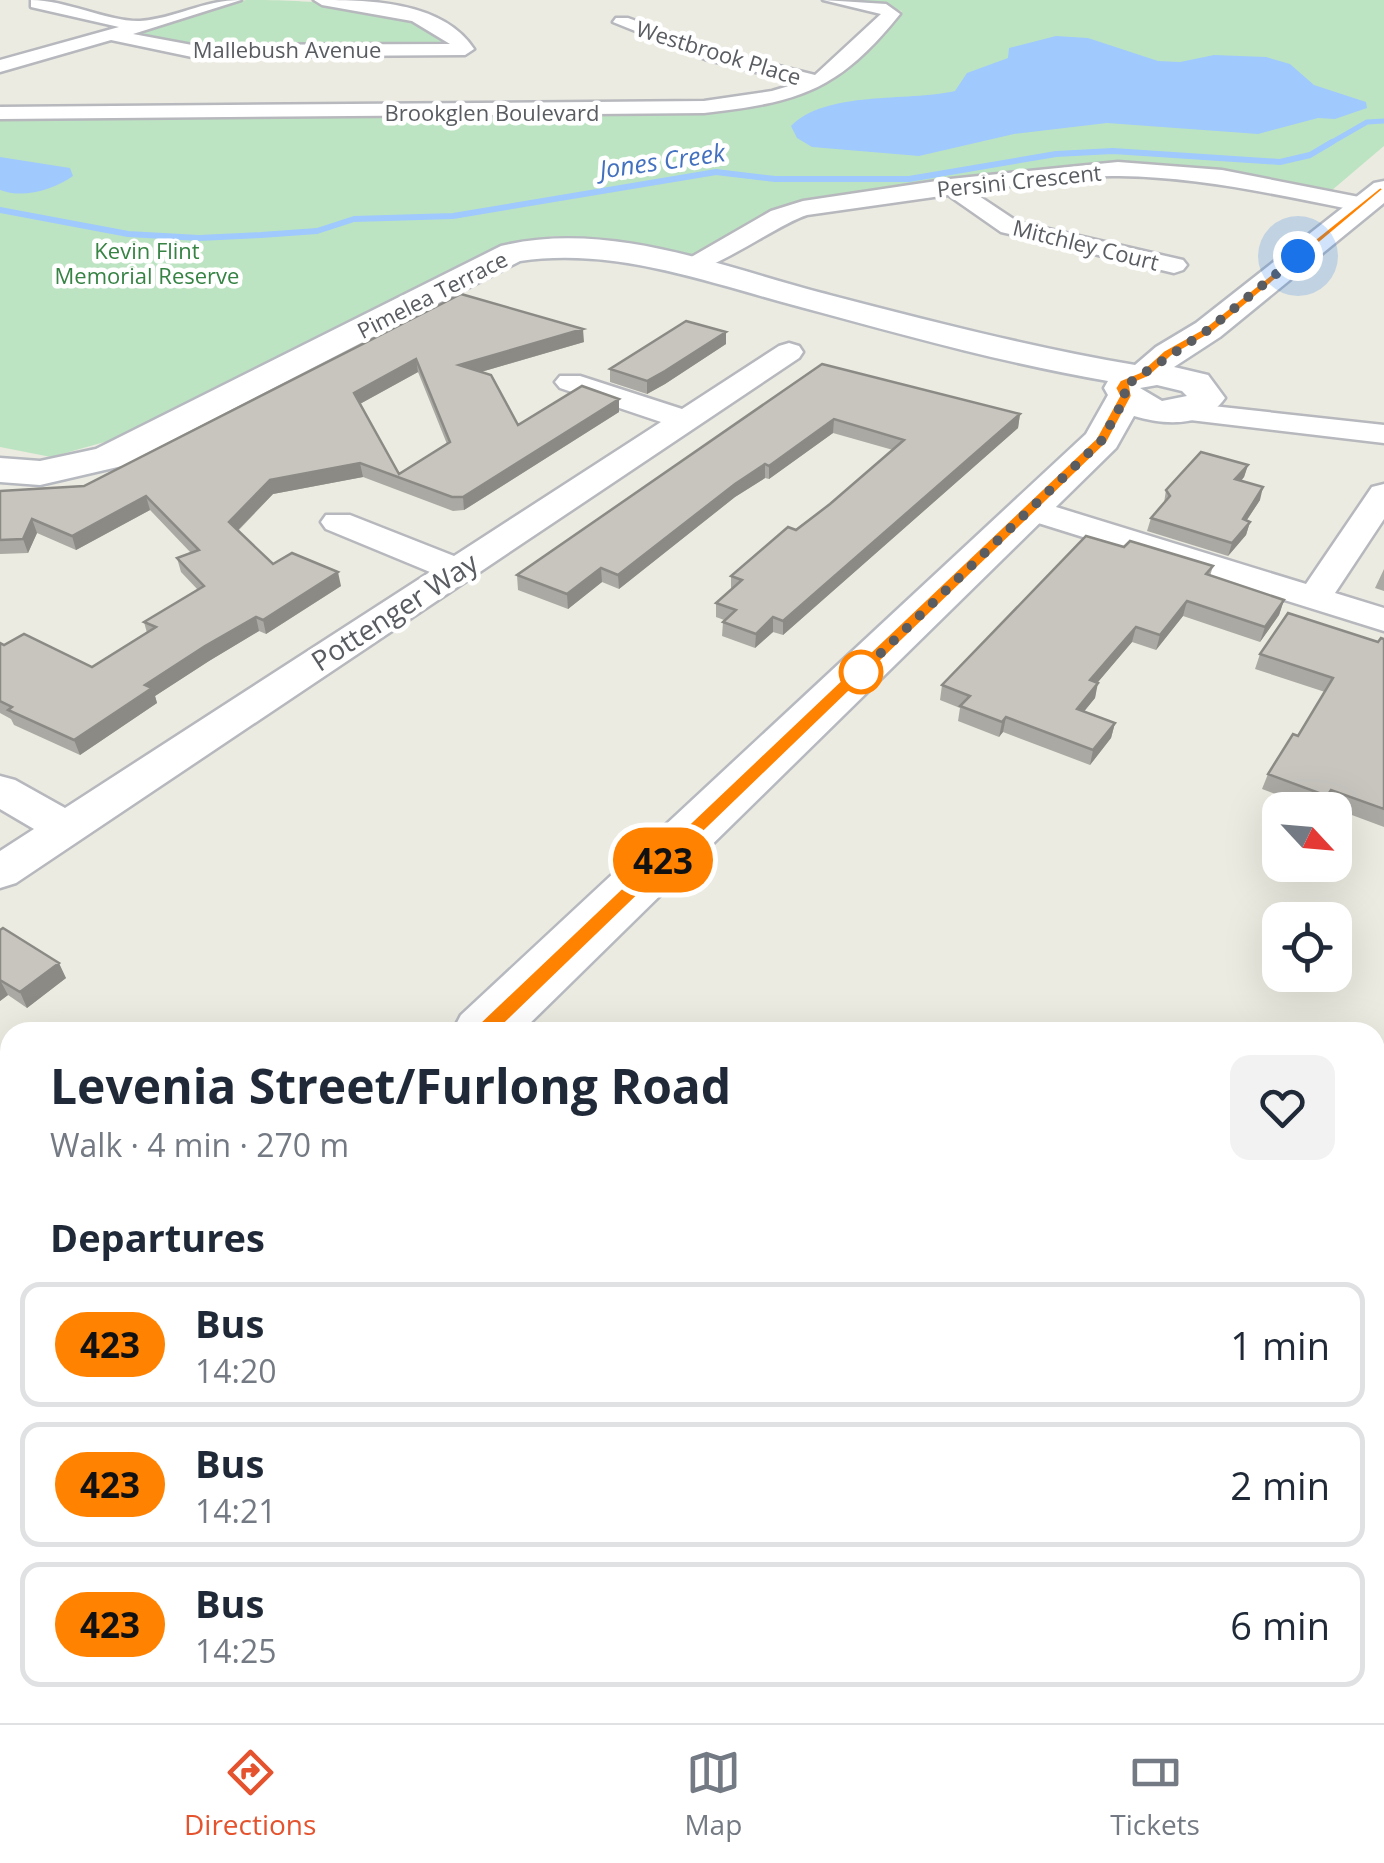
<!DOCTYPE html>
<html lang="en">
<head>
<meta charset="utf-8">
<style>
  :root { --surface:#fff; --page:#f2f2f3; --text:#1f2937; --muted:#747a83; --line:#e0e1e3; --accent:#e5532e }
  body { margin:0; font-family:"Open Sans",sans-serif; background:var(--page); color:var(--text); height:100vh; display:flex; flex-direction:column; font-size:38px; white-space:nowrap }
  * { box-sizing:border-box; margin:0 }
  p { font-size:32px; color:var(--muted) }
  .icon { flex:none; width:55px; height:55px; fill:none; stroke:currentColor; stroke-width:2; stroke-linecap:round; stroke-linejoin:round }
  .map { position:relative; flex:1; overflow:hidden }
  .side { position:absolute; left:0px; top:1022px; width:1385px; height:702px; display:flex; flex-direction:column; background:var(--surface); border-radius:30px 30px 0 0; box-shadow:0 10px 40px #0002 }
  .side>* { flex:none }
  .badge { padding:0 20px; border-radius:32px; font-size:35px; line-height:65px }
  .needle { width:65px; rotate:116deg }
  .tools { position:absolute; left:1262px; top:792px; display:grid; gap:20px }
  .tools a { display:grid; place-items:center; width:90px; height:90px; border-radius:20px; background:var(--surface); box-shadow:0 10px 40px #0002; font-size:50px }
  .you { position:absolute; width:50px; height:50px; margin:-25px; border:8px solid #fff; border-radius:50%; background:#1a73e8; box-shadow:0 0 0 15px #1a73e833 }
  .map>.badge { position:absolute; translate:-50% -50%; box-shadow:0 0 0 5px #fff }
  h2 { padding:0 50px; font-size:38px; line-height:90px }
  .round { display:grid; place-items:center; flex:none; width:105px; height:105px; border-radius:20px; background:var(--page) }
  .summary { display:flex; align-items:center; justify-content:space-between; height:170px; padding:0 50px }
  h1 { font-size:48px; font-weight:700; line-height:75px }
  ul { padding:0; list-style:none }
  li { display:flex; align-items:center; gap:30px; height:125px; margin:0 20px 15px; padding:0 30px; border:5px solid var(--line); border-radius:20px }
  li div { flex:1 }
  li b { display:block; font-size:38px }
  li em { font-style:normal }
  li .badge { min-width:110px; font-weight:700; text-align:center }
  .tab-bar { display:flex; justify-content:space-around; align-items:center; height:140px; border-top:2px solid var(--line); background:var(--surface); font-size:28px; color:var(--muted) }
  .tab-bar a { display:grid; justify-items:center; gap:5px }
  .tab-bar .on { color:var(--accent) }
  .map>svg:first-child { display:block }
  .green { fill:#bde4c2 }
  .water { fill:#a0c9fd }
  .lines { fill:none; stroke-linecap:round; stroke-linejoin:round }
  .stream-far1 { stroke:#a0c9fd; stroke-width:5 }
  .stream { stroke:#a0c9fd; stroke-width:6 }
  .street-casing { stroke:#b6b8bd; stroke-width:5 }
  .secondary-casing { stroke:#b6b9bf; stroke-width:5 }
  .street { fill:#fff; fill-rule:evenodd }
  .secondary { fill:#fff; fill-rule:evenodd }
  .wall { fill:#aba9a3; fill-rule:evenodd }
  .shaded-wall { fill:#8b8a85 }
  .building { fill:#c7c5be; stroke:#8b8a85; stroke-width:2.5; fill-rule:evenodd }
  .line { fill:#ff8200; stroke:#fff; stroke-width:2.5 }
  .walk { stroke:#595c61; stroke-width:10; stroke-dasharray:0 18 }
  .stop-dot { fill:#fff; stroke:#ff8200; stroke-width:5 }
  .labels { text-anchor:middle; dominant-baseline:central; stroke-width:9; stroke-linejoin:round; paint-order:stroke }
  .far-street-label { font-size:22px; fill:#595c61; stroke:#fff }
  .far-park-label { font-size:22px; fill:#368344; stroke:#fff }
  .far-water-label { font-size:25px; font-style:italic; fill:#4471bf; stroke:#fff }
  .street-label { font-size:28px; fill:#595c61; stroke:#fff }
</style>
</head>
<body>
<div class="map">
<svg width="1384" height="1723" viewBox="0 0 1384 1723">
  <rect width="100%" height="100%" fill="#ecebe1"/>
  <path class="green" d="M246,0C305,0 403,3 449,42L195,49L123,35Z
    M840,0H1384V146L1331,191L1241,173L1044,169L851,196L756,221L684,260L603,242L553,236L503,248L119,438L51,457L0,447V117L648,116L745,107L848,71L902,11Z"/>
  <path class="water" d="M1056,36L1088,38L1158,61L1180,62L1214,55L1266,57L1290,64L1314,85L1366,102L1367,108L1335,119L1318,118L1258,134L1107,123L1014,134L919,156L812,147L797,138L791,126C827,90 906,102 955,91L967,73L1008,58L1009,48Z
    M0,157L70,168L73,176C53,190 23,199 0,190Z"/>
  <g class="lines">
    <path class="stream-far1" d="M1327,145L1367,122L1384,121"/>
    <path class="stream" d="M0,210L128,234L199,238L261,235L317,231L354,219L453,216L716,172L775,179H909L1056,154L1113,151L1280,162L1310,155L1332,142"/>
    <g class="street-casing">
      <path id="street" d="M31,0C66,0 109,22 140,21C174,19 203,0 241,0L133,34L192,45L450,44L412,21L322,5L314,0C366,0 442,0 474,49L465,55L192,57L111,40L0,72V60L119,27L31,7Z
        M823,0L886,4L900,14C838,91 800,102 704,113L0,119V107L704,101L772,91L799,83L705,59L613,22L616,18H628L719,51L815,75L881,14Z
        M1118,162L1222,170L1364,198L1376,205L1364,212C1283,196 1202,177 1119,176C1070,175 1021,185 973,192L1018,222L1183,260L1187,265L1183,270L1174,273L1001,232L948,195L807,215C775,225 705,279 678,272L674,267L771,211L803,201L950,179Z
        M789,343L799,346L803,352L799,358L16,883L0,888V851L34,829L0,809V776L15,780L65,808L430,572L326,529L321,522L326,515H350L454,556L661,422L560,388L555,382L560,376H580L682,409L779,346Z
        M1176,402L1384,425V443L1165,417L1161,411L1165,405Z
        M1384,484V519L1335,593L1384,608V631L1019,517L1014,510L1019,503H1043L1306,584L1372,487Z
        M1384,1189V1257L1375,1260V1192Z
        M1375,1560L1384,1563V1633L1375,1630Z"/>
    </g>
    <g class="secondary-casing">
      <path id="secondary" d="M1384,181V203L1220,337L1174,367L1208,375L1225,398C1204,428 1165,425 1134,416L1116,448L521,1032H452L461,1015L1086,434L1108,395L1104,388L1108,381C1003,363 900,334 797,306C706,282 615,247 520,261L122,466L40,485L0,482V458L40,461L96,449L501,246C608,220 720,266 822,293C926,320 1029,347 1135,365L1156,347L1196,323L1374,183ZM1157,385L1182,391L1187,396L1162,401L1140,388Z
        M10,1447V1533L0,1537V1452Z"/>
    </g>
    <use href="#street" class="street"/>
    <use href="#secondary" class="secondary"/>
  </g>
  <path class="wall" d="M461,294L584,342L481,372L518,425L619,399V412L464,510L453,511L363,477L273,494L238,531L273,564L341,586L266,634L259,631L209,661L155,696L157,703L80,755L14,725L11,719L0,713V643L92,667L147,633L144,622L198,590L181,572L177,558L191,553L150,510L76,550L37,533L28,553L0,554V491L84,486ZM418,372L447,444L399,474L360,404Z
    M726,332V344L665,384L647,394L610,382V369Z
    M822,364L1020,414L1018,428L783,635L773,632L755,648L722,636L723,622L724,620L716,617V603L731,590V576L830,504L893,450L833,433L769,479L765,478L735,497L619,589L602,582L568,609L518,590L517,575Z
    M1248,465L1244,477L1241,481L1260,500L1246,521L1250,522L1246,535L1228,556L1147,531L1151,518L1164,503L1166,490Z
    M1124,547L1213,566L1210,576L1284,600L1279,615L1260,642L1183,616L1156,650L1132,642L1097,683L1095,698L1084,711L1115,723L1111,738L1090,765L1003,732L999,737L958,721L960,708L940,700L942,685Z
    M1384,569V591L1375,588Z
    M1384,639V827L1325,805L1322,810H1318L1262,789L1268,774L1298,736L1325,692L1255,669L1260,654L1378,642Z
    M0,930L66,978L27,1008L8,995L0,1001Z"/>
  <path class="shaded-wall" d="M583,329L584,342L460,378L459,365Z
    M726,332V344L665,384L647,394V381Z
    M416,359L418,372L356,406L354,393Z
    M619,399V412L464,510L463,497Z
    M1020,414L1018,428L783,635V621Z
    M834,419L833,433L769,479V466Z
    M360,463L363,477L273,494L232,536L229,522L270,480Z
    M765,464V478L735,497L619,589L618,575L735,484Z
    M1248,465L1244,477L1231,492L1235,479Z
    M1263,487L1260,500L1239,532L1243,519Z
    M146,496L150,510L76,550L72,536Z
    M32,519L37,533L28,553L23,539Z
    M1250,522L1246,535L1228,556L1232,543Z
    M601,568L602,582L568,609L567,594Z
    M338,572L341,586L266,634L263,620Z
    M1284,600L1279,615L1260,642L1265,627Z
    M1187,601L1183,616L1156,650L1160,635Z
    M256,617L259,631L209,661L155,696L157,703L80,755L74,740L145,685L205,646Z
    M773,617V632L755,648L756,634Z
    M1136,627L1132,642L1087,695L1090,680Z
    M1098,683L1095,698L1074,724L1077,709Z
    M1006,717L1003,732L999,737L1002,722Z
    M1115,723L1111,738L1090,765L1093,750Z
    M59,963L66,978L27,1008L20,992Z
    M0,980L8,995L0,1001Z"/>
  <path class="building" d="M461,294L583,329L459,365L491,375L518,425L582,386L619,399L463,497H452L360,463L270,480L229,522L273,564L292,553L338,572L263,620L256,617L205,646L145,685L152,688L74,740L8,710L12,707L0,701V643L4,645L24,634L92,667L156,627L144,622L204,586L177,558L199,550L146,496L72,536L32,519L23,539L0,540V491L84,486ZM416,359L450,442L399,474L354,393Z
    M686,321L726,332L665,371L647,381L610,369Z
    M822,364L1020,414L783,621L773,617L756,634L723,622L736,610L716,603L742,580L731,576L788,527L796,530L830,504L904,440L834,419L769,466L765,464L735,484L618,575L601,568L567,594L517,575Z
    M1201,452L1248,465L1235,479L1263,487L1243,519L1250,522L1232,543L1151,518L1170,496L1166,490Z
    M1086,536L1124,547L1130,541L1213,566L1206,574L1284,600L1265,627L1187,601L1160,635L1136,627L1090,680L1098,683L1077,709L1115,723L1093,750L1006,717L1002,722L960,706L970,696L942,685Z
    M1288,613L1378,642L1381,638L1384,639V809L1331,790L1327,796L1268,774L1293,734L1298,736L1333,678L1260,654Z
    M3,928L59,963L20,992L0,980V930Z"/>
  <path class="line" d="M1380,187L1384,189L1212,333L1172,356L1149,377L1130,385L1132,396L1107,443L490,1038H475L472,1032L475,1027L1096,438L1119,396L1115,388L1120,380L1140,372L1163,351L1204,328Z"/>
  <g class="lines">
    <path class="walk" d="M861,672L858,675L1102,440L1126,396L1122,388L1208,330L1298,256"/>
  </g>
  <circle class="stop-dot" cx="861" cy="672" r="20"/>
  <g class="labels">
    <g class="far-street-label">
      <text x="287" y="49">Mallebush Avenue</text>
      <text transform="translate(719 52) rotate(17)">Westbrook Place</text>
      <text x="492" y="112">Brookglen Boulevard</text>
      <text transform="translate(1019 180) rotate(-6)">Persini Crescent</text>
      <text transform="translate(1086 244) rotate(14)">Mitchley Court</text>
      <text transform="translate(432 294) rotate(-27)">Pimelea Terrace</text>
    </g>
    <g class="far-park-label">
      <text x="147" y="250">Kevin Flint<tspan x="147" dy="25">Memorial Reserve</tspan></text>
    </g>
    <g class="far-water-label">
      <text transform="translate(662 160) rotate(-8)">Jones Creek</text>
    </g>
    <g class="street-label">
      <text transform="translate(394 611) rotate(-33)">Pottenger Way</text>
    </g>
  </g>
</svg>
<div class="tools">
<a><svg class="needle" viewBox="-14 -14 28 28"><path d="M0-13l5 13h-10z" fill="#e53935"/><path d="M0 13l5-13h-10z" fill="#747a83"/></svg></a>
<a><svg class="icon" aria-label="locate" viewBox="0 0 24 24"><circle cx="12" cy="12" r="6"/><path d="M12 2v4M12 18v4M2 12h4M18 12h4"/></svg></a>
</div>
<div class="you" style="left:1298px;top:256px"></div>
<b class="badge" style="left:663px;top:860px;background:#ff8200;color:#111">423</b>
<section class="side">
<div class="summary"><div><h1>Levenia Street/Furlong Road</h1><p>Walk · 4 min · 270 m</p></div><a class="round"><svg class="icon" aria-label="heart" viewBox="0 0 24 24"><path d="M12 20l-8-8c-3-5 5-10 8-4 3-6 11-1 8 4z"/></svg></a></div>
<h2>Departures</h2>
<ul>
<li><span class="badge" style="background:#ff8200;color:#111">423</span><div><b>Bus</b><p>14:20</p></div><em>1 min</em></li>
<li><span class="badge" style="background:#ff8200;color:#111">423</span><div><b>Bus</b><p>14:21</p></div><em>2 min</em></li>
<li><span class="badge" style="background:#ff8200;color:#111">423</span><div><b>Bus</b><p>14:25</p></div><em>6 min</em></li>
</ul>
</section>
</div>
<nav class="tab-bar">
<a class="on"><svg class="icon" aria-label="directions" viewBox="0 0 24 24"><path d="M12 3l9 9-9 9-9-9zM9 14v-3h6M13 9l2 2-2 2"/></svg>Directions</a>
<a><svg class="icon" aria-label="map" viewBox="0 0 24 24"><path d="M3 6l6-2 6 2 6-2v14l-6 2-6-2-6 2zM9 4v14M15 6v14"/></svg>Map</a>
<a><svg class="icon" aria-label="tickets" viewBox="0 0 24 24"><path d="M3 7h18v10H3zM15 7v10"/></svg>Tickets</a>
</nav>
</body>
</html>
